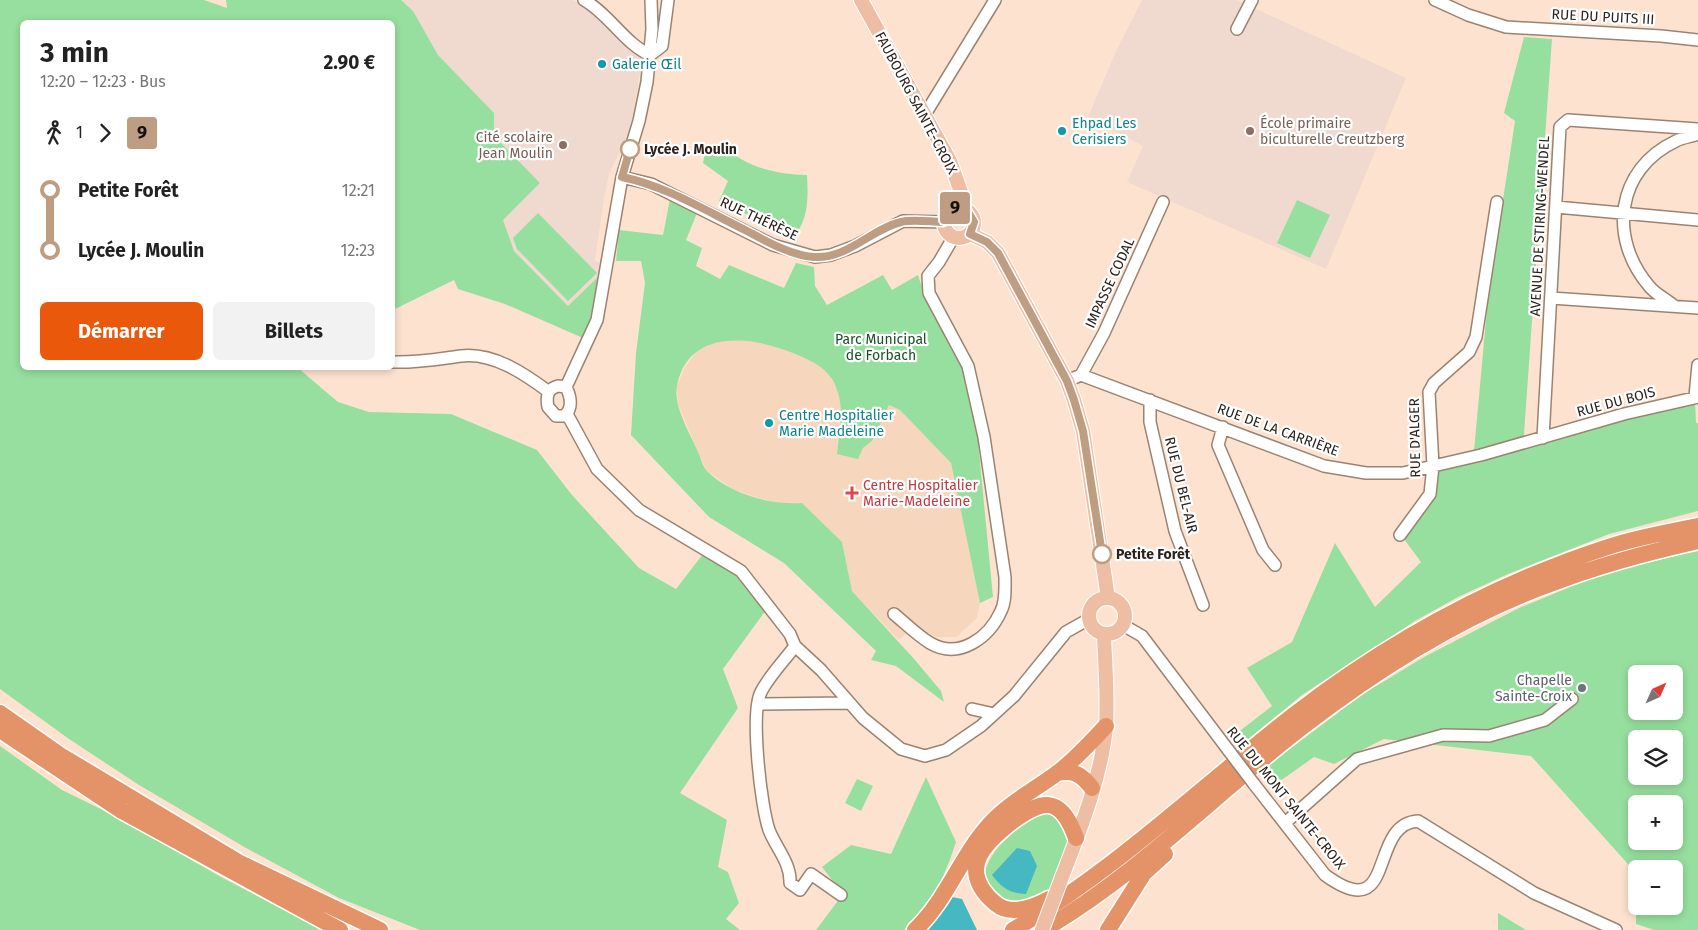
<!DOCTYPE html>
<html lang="fr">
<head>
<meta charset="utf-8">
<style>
  :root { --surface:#fff; --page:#f2f2f2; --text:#222; --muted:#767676; --accent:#ea580c }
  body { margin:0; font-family:"Fira Sans",sans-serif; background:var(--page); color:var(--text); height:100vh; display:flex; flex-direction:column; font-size:19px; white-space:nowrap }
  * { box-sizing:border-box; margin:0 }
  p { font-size:16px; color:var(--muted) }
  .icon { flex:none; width:28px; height:28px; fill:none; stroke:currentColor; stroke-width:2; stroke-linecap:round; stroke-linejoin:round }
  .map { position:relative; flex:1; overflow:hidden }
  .side { position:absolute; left:20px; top:20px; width:375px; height:350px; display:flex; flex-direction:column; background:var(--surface); border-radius:8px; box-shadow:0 2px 8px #0003 }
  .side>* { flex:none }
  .badge { padding:0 10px; border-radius:4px; font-size:18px; line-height:32px }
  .needle { width:32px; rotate:45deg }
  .fabs { position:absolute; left:1628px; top:665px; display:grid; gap:10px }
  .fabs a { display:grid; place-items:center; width:55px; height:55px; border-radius:8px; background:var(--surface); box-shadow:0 2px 8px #0003; font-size:25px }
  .map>.badge { position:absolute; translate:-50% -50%; box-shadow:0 0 0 2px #fff }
  .legs { display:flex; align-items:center; gap:8px; height:55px; padding:0 20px; font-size:16px }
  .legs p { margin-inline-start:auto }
  .summary { display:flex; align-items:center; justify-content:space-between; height:85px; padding:0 20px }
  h1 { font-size:28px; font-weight:700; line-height:38px }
  .action { display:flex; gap:10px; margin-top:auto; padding:10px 20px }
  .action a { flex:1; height:58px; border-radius:8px; background:var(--accent); color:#fff; font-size:20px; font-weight:700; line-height:58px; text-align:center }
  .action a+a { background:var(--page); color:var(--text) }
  ul { padding:0 20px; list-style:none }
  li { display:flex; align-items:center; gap:18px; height:60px; font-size:19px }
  li i { display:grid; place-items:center; width:8px; height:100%; margin:0 6px; background:currentColor }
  li i::after { content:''; width:12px; height:12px; margin:-6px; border:4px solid; border-radius:50%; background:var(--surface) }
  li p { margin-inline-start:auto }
  li:first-child i { background:linear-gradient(#0000 50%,currentColor 0) }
  li:last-child i { background:linear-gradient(currentColor 50%,#0000 0) }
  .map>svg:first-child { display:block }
  .built { fill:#f6d6bd }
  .education { fill:#f0d9ce }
  .green { fill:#97df9f; fill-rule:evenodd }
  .water { fill:#46b8c2 }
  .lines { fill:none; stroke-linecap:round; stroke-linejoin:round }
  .minor-casing { stroke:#9b8372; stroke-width:14 }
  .major-casing { stroke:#fff; stroke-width:16 }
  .highway-casing { stroke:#fff; stroke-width:19 }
  .minor { stroke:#fff; stroke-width:11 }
  .major { stroke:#eebea4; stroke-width:14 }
  .highway { stroke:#e39367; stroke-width:16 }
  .minor-bridge-casing { stroke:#9b8372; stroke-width:14; stroke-linecap:butt }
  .major-bridge-casing { stroke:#fff; stroke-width:16; stroke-linecap:butt }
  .minor-bridge { stroke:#fff; stroke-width:11 }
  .major-bridge { stroke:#eebea4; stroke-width:14 }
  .line-1-casing { stroke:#fff; stroke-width:11 }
  .line-1 { stroke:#bf9d83; stroke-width:8 }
  .culture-dot { fill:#0f9aa8; stroke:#fff; stroke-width:2 }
  .education-dot { fill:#8d6e63; stroke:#fff; stroke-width:2 }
  .stop-1-dot { fill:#fff; stroke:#bf9d83; stroke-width:2.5 }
  .health-dot { fill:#e0444e; stroke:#fff; stroke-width:2 }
  .worship-dot { fill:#6b7280; stroke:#fff; stroke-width:2 }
  .labels { text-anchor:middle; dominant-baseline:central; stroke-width:4.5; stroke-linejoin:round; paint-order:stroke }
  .street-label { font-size:14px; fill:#2b221b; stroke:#fff }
  .culture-label { font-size:14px; fill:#0d838f; stroke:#fff; text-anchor:start }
  .education-label { font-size:14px; fill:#785e54; stroke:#fff; text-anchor:start }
  .stop-label { font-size:14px; font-weight:bold; fill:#2b221b; stroke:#fff; text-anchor:start }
  .park-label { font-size:14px; fill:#195124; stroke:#fff }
  .health-label { font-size:14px; fill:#be3a42; stroke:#fff; text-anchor:start }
  .worship-label { font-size:14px; fill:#5b616d; stroke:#fff; text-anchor:end }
</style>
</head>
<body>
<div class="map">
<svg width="1698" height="930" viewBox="0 0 1698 930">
  <rect width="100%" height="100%" fill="#fde3cf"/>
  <path class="built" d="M738,340L770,343L811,360L827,372L836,386L841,402L837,454L863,448L872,441L889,405L900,410L951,463L980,603L977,618L956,637H935L916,624L899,640L852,591L842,542L802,503L780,504L734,490L706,470L678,404L677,386L684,369L695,353L706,345L722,341Z"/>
  <path class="education" d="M401,0H573L591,11L642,61L630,130L609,174L604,198L595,261L602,263L601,274L568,306L514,251L503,220L540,183L494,136V113L438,55L413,11Z
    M1142,0H1237L1406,78L1326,269L1127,182L1143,146L1088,117L1116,51Z"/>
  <path class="green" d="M0,0H204L227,8L226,0H401L413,11L438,55L494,113V136L540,183L503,220L514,251L568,306L601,274L594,313L583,338L505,304L458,289L454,280L393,310L392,22H22V368H298L338,402L369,412L451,414L537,450L572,495L639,568L676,589L703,554L738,574L766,610L723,669L738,708L680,793L727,820L718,867L728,872L739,903L726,919L740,930H420L339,898L246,848L139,785L69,739L0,689Z
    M1524,37L1552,39L1523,448L1695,400L1696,423H1698V511L1609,534L1508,574L1458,597L1415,621L1302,695L1241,745L1232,737L1272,706L1247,668L1292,642L1335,543L1375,607L1421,562L1404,539L1437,495L1434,473L1474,451L1488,298L1515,121L1504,113Z
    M721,144C745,167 774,174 807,175C808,193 809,217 797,232L787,234L719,201L728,181L703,163L705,153Z
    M670,199L697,213L686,240L702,248L696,266L720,279L729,265L784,288L796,263L814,267L815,286L827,305L883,275L892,290L918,275L924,294L963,369L977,431L993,597L980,603L951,463L900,410L889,405L872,441L863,448L858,459L837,454C839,432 845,408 836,387C829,368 810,360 793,353C752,336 688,328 677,386C673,407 691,435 699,454C701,459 703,467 707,471C730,494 770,505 802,503L842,542L852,591L915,660L941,691L944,702L896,666L871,660L876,651L784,563L709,517L631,435L636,353L645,283L641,261H616L619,230L663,235Z
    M1297,200L1330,215L1310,258L1277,243Z
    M538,213L597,273L568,301L517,249L513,238Z
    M1698,551V930H1654L1636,924V888V906H1674V869H1636V873L1531,756L1384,739L1334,764L1314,757L1276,784L1263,769L1363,694L1424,657L1519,608L1582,582L1639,564ZM1636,674H1674V711H1636ZM1636,739H1674V776H1636ZM1636,804H1674V841H1636Z
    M0,746L62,790L113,815L221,877L322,930H0Z
    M926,777L956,842C946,873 931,910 904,930H816L843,894L822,867L851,845L891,854Z
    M857,779L873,786L861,811L845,803Z
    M1046,812L1057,815L1070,835L1054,887L1032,902C968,901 976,863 1016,830C1026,822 1034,815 1046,812Z
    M1498,913L1526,930H1498Z"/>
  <path class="water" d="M1017,848L1030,851L1037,866L1026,894C1009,893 1002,888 992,875Z
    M952,897L962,899L977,930H927Z"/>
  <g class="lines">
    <g class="minor-casing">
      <path id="minor" d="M584,0C609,14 624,43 650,55
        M1435,0L1468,15L1506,27L1661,36L1698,40
        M1237,29L1252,0
        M650,55L662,46L668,0
        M924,116L995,0
        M622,177L651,184L773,245L815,257L831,255L855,246L903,221L943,222
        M1556,207L1698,220
        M1551,298L1698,308
        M1673,305C1666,299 1655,294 1649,286C1608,238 1616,169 1676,141C1683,137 1691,137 1698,134
        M392,362C417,363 438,359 461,356C493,352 525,374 549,392
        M1081,375L1104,333L1163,202
        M1067,381L1081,375L1324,466L1366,473H1403L1481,455L1624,414L1698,397
        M558,386L566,387C571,397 573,409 564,416H556L548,407C546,397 547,389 558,386Z
        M566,387L597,320L622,177L639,121L647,82L652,29L651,0
        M1695,396L1698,365
        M1150,400V422L1175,531L1203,605
        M567,414L597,469L639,510L741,571L790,634L795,646L821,670L863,718L901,749L925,756L946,750L981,726L1014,696L1066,632L1089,619
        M1223,427L1218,445L1263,550L1275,565
        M1543,438L1560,127L1568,120L1698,129
        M1400,535L1430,494L1433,466L1429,392L1434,383L1469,352L1476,337L1497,202
        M894,614C905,623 917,635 930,643C959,660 989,638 1001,611C1006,601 1005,588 1005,577L984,437L968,366L929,293L928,276L939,262L953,238
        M1123,625L1142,636L1229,751
        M795,646C784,661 769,676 761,692C750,713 761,807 769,830C776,848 791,863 790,883L800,890L811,874L841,895
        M758,704L849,703
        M972,709L994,714
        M1254,784L1325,875C1398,928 1367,824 1418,821L1534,893L1616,930
        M1285,823L1357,759L1443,735L1489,736L1545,720L1572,699"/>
    </g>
    <g class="major-casing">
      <path id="major" d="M861,0L950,161L962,195L961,208
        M944 223a15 15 0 1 1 30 0a15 15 0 1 1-30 0Z
        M970,234L987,242L998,253L1067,381L1074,400L1083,431L1108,598
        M1089 616a18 18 0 1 1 36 0a18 18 0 1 1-36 0Z
        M1062,877C1080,830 1101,778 1106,727C1108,696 1105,665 1104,634"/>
    </g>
    <g class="highway-casing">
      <path id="highway" d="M0,713L60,755L240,863L380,930
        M0,730L122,811L340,930
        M1057,773C1074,770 1081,774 1092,788
        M1049,899C1034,907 1011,916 996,904C985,895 976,884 976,869C977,850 996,835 1009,824C1042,799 1060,794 1076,838
        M915,930C947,900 960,857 990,824C1008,804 1034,790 1056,774C1075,760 1090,743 1106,726
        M1013,930C1116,870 1201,787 1295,714C1391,640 1496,583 1611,546C1639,537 1669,532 1698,526
        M1043,930C1139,874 1217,792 1305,725C1378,669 1466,614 1553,583C1600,565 1649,552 1698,541
        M1108,930L1144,873L1165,854"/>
    </g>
    <use href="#minor" class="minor"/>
    <use href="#major" class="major"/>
    <use href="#highway" class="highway"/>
    <g class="minor-bridge-casing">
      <path id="minor-bridge" d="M1229,751L1254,784"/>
    </g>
    <g class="major-bridge-casing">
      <path id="major-bridge" d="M1042,930L1062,877"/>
    </g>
    <use href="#minor-bridge" class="minor-bridge"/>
    <use href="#major-bridge" class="major-bridge"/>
  </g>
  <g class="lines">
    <g class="line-1-casing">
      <path id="line-1" d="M630,149L622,177C666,186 706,211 747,231C768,242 790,255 814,257C848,259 871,229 901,222C914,219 930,222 943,222C947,210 957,204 968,212L974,222L970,234L987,242L998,253L1067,381L1074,400L1083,431L1102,554"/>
    </g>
    <use href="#line-1" class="line-1"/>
  </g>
  <g class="culture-dot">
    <circle cx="602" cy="64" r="5"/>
    <circle cx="1062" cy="131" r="5"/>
    <circle cx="769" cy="423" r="5"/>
  </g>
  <g class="education-dot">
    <circle cx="1250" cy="131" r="5"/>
    <circle cx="563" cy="145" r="5"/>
  </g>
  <g class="stop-1-dot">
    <circle cx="630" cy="149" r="9"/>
    <circle cx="1102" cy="554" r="9"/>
  </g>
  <path class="health-dot" d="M849.5 485.5h5v5h5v5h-5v5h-5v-5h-5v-5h5z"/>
  <circle class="worship-dot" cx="1582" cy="688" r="5"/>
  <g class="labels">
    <g class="street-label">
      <text transform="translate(1603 17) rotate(3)">RUE DU PUITS III</text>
      <text transform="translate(916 103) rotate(62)">FAUBOURG SAINTE-CROIX</text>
      <text transform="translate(759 219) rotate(25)">RUE THÉRÈSE</text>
      <text transform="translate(1540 226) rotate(-87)">AVENUE DE STIRING-WENDEL</text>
      <text transform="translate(1110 283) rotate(-65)">IMPASSE CODAL</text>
      <text transform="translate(1616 402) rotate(-15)">RUE DU BOIS</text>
      <text transform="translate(1278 430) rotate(20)">RUE DE LA CARRIÈRE</text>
      <text transform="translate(1415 438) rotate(-91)">RUE D'ALGER</text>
      <text transform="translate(1181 485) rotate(76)">RUE DU BEL-AIR</text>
      <text transform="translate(1286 798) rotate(51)">RUE DU MONT SAINTE-CROIX</text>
    </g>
    <g class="culture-label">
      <text x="612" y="64">Galerie Œil</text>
      <text x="1072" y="123">Ehpad Les<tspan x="1072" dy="16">Cerisiers</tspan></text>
      <text x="779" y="415">Centre Hospitalier<tspan x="779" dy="16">Marie Madeleine</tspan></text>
    </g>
    <g class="education-label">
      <text x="1260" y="123">École primaire<tspan x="1260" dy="16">biculturelle Creutzberg</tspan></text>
      <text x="553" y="137" text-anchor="end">Cité scolaire<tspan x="553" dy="16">Jean Moulin</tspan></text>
    </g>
    <g class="stop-label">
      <text x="644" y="149">Lycée J. Moulin</text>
      <text x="1116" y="554">Petite Forêt</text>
    </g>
    <g class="park-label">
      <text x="881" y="339">Parc Municipal<tspan x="881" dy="16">de Forbach</tspan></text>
    </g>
    <g class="health-label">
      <text x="863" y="485">Centre Hospitalier<tspan x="863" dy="16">Marie-Madeleine</tspan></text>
    </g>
    <g class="worship-label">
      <text x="1572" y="680">Chapelle<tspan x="1572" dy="16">Sainte-Croix</tspan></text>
    </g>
  </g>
</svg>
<div class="fabs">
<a><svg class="needle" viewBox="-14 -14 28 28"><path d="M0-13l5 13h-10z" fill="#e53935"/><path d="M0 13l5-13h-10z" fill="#767676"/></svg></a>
<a><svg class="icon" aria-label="layers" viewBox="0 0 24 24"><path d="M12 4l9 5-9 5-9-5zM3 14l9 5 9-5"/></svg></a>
<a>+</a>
<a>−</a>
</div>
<b class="badge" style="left:955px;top:208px;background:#bf9d83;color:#111">9</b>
<section class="side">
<div class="summary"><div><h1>3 min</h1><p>12:20 – 12:23 · Bus</p></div><b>2.90 €</b></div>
<div class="legs"><svg class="icon" aria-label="walk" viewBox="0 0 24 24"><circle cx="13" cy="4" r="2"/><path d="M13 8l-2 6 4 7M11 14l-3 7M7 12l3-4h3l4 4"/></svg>1<svg class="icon" aria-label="forward" viewBox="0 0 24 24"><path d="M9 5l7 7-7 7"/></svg><b class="badge" style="background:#bf9d83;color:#111">9</b></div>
<ul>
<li><i style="color:#bf9d83"></i><b>Petite Forêt</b><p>12:21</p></li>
<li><i style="color:#bf9d83"></i><b>Lycée J. Moulin</b><p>12:23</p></li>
</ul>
<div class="action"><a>Démarrer</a><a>Billets</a></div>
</section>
</div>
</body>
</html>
